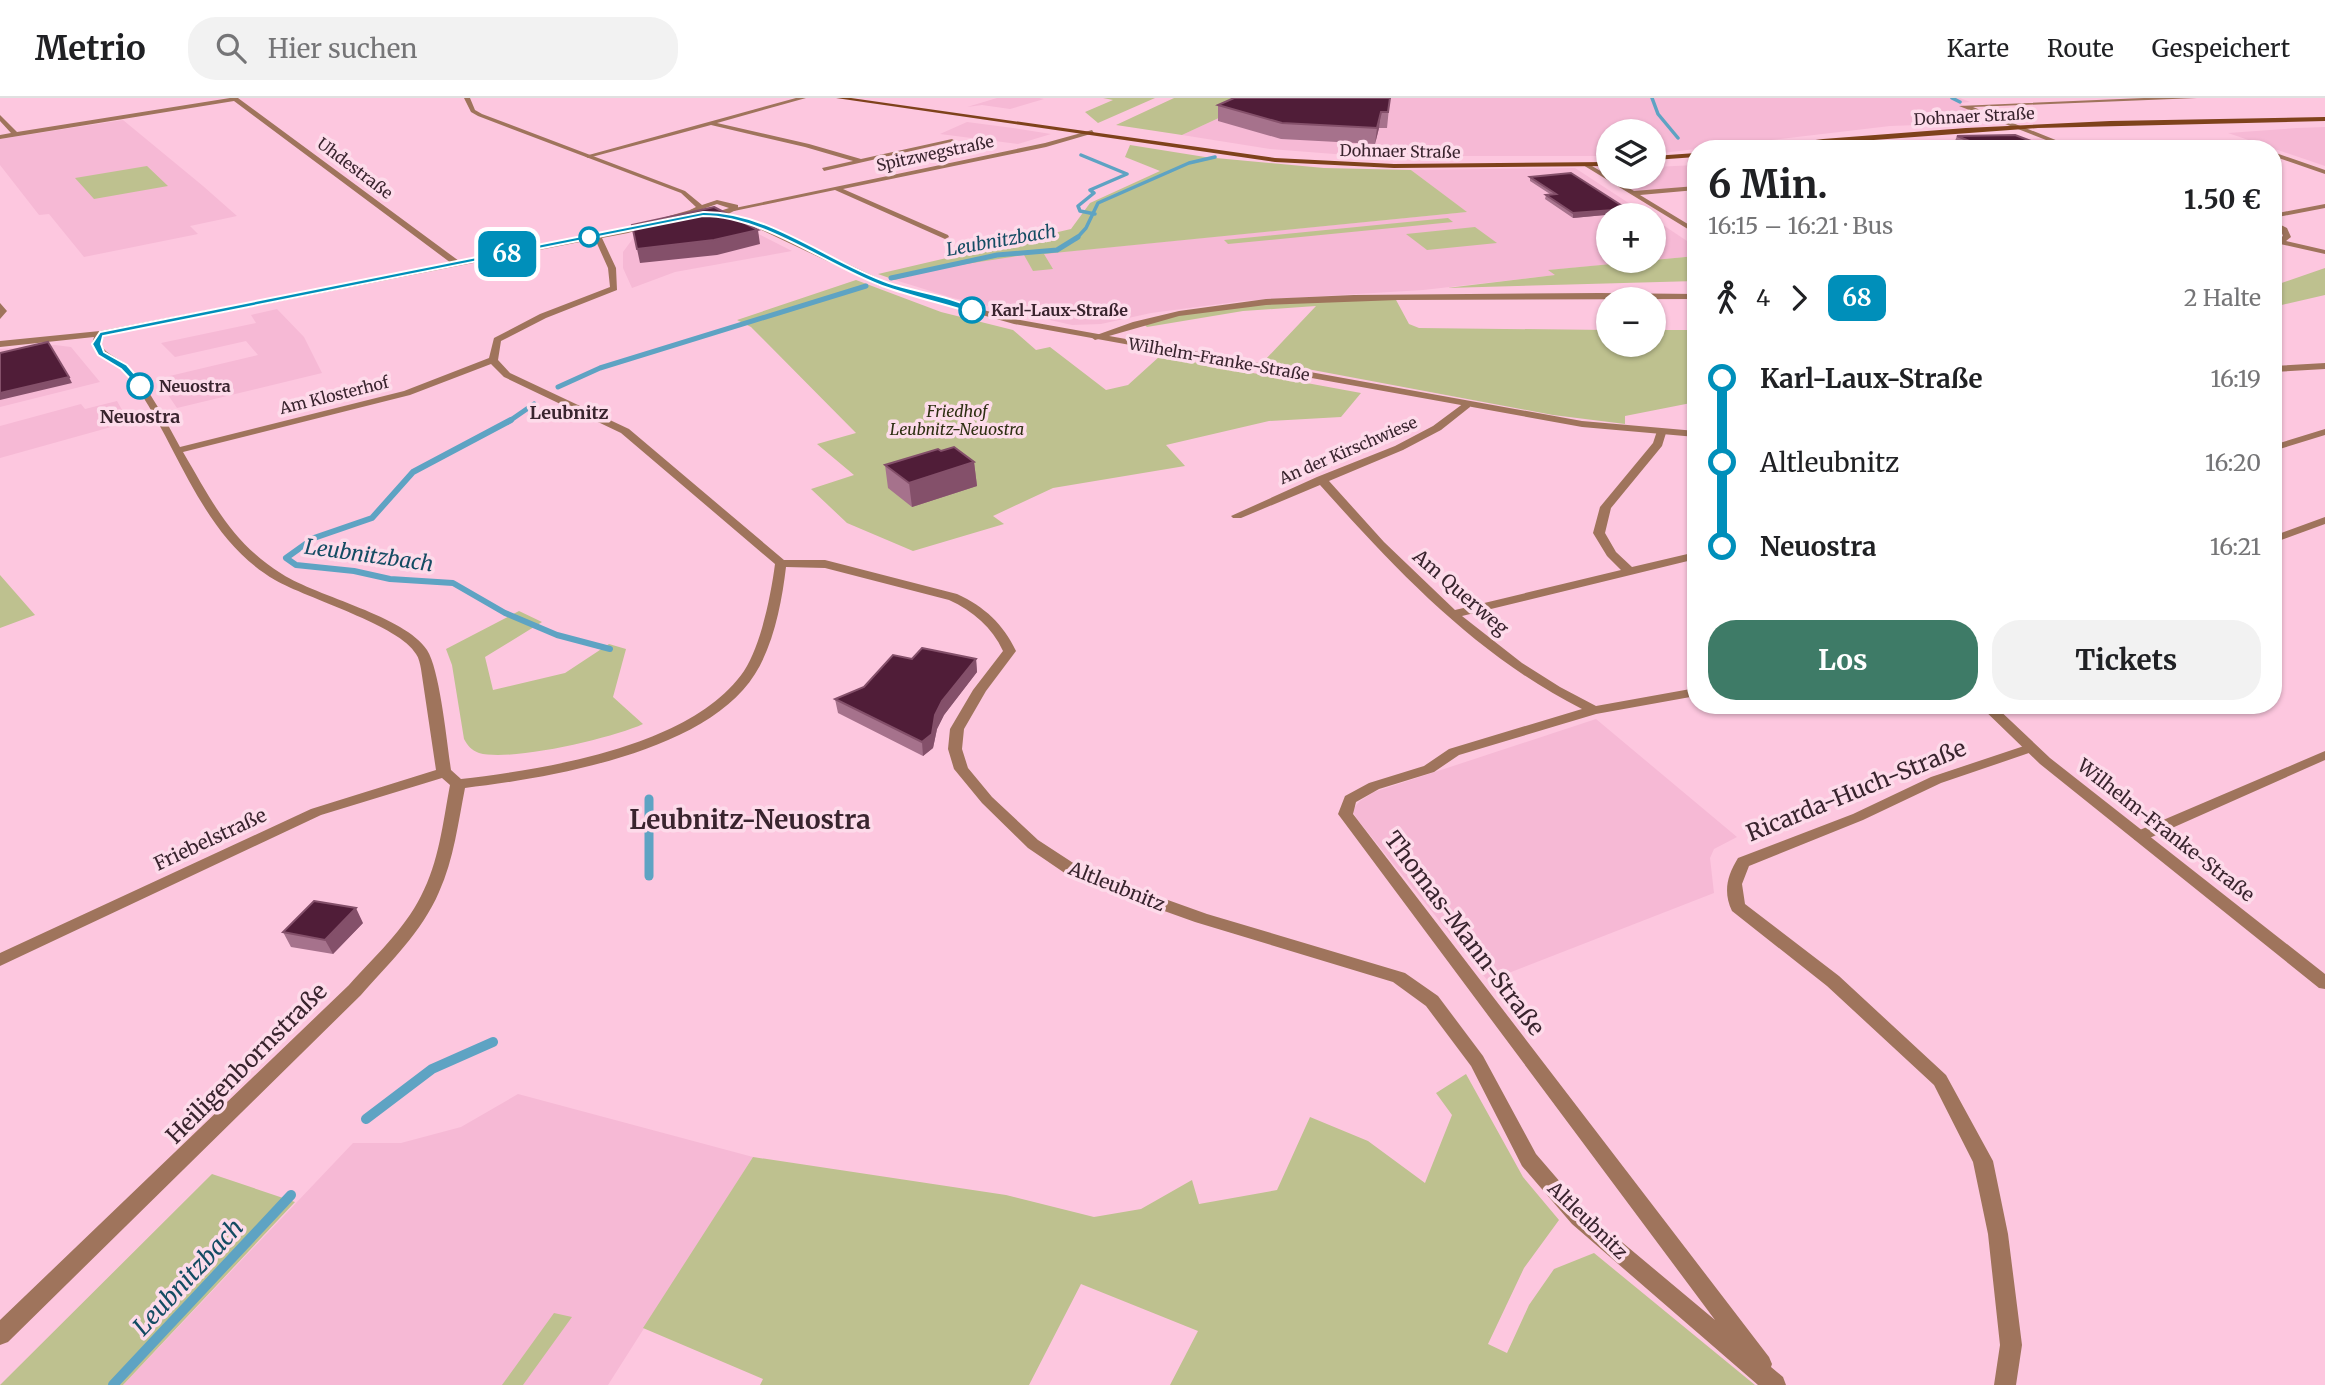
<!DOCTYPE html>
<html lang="de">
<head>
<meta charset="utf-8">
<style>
  :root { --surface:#fff; --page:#f2f2f2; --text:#202124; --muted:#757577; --line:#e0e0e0; --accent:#3e7b67 }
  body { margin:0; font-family:Merriweather,serif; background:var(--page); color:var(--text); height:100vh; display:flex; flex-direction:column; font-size:26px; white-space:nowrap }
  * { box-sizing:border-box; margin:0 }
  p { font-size:23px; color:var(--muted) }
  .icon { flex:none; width:38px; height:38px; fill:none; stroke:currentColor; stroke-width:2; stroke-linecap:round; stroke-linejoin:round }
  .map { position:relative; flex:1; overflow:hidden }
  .side { position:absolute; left:1687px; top:42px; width:595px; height:574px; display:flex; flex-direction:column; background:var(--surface); border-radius:28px; box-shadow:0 2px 5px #0004 }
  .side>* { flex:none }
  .badge { padding:0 14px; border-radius:10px; font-size:24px; line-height:46px }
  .tools { position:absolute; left:1596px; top:21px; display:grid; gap:14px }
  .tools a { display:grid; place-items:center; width:70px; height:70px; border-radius:50%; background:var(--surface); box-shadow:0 2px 5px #0004; font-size:35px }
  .map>.badge { position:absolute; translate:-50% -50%; box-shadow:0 0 0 4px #fff }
  .legs { display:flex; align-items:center; gap:10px; height:77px; padding:0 21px; font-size:23px }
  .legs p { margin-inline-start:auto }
  .overview { display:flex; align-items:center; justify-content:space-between; height:119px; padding:0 21px }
  h1 { font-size:38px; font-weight:700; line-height:52px }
  .primary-button { display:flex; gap:14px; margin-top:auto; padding:14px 21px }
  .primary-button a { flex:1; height:80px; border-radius:28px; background:var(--accent); color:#fff; font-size:28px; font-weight:700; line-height:80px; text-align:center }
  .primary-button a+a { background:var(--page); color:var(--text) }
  ul { padding:0 21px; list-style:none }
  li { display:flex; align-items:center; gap:24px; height:84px; font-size:26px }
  li i { display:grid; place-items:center; width:10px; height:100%; margin:0 9px; background:currentColor }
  li i::after { content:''; width:18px; height:18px; margin:-9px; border:5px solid; border-radius:50%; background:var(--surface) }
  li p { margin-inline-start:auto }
  li:first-child i { background:linear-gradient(#0000 50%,currentColor 0) }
  li:last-child i { background:linear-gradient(currentColor 50%,#0000 0) }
  header { display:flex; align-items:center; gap:42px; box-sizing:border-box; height:98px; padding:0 35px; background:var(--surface); border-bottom:2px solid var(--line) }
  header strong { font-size:33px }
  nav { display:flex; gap:38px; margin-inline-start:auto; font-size:24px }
  .search { width:490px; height:63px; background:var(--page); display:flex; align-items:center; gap:18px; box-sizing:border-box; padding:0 24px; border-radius:28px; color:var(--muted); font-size:26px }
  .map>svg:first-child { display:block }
  .built { fill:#f6b9d5 }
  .green { fill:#bec18f }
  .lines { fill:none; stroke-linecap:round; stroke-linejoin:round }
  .stream-far4 { stroke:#5ea3c3; stroke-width:3.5 }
  .stream-far3 { stroke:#5ea3c3; stroke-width:5 }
  .stream-far2 { stroke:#5ea3c3; stroke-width:6 }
  .stream-far1 { stroke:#5ea3c3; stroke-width:9 }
  .stream { stroke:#5ea3c3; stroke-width:10 }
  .minor { fill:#9f745c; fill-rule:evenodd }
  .tertiary { fill:#9f745c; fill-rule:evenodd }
  .secondary { fill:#7e421b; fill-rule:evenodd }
  .wall { fill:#a6728c }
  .shaded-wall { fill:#84506a }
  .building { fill:#501d38; stroke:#84506a; stroke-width:2 }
  .line-1 { fill:#008fba; stroke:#fff; stroke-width:2 }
  .stop-1-dot { fill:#fff; stroke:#008fba; stroke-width:3.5 }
  .labels { text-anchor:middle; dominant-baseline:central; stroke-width:7; stroke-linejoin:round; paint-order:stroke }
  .far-street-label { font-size:16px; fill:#39242e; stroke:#fddbea }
  .far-stop-label { font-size:16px; font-weight:bold; fill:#39242e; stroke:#fddbea; text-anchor:start }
  .far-park-label { font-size:16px; font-style:italic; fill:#2e2f12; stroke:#fddbea }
  .far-water-label { font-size:18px; font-style:italic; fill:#144c63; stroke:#fddbea }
  .far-neighbourhood-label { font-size:18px; font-weight:bold; fill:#39242e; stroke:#fddbea }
  .street-label { font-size:19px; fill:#39242e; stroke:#fddbea }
  .water-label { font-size:21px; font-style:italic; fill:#144c63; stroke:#fddbea }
  .near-street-label { font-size:23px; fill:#39242e; stroke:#fddbea }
  .near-water-label { font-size:24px; font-style:italic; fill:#144c63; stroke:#fddbea }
  .district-label { font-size:26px; font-weight:bold; fill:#39242e; stroke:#fddbea }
</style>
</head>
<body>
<header>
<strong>Metrio</strong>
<div class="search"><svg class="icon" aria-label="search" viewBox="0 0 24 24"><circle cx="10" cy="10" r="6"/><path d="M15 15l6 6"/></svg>Hier suchen</div>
<nav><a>Karte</a><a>Route</a><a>Gespeichert</a></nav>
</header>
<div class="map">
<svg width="2325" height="1287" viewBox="0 0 2325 1287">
  <rect width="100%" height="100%" fill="#fdc7df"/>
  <path class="built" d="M997,0H1039L1044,1L1010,11L982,7L967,9Z
    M1262,0H1960L1970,4L1959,5L2000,24L1890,28L1654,56V33H1608V58H1360L1270,51L1182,37Z
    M123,22L203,88L237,118L190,128L198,136L84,159L49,116L39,117L0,67V41Z
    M967,24L1013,30L1051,36L1018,46L940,36Z
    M2325,29V68L2228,35L2297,30Z
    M2048,40L2075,51H1844L1869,48Z
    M1696,67V90L1633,95L1605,78L1598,72L1608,71V79H1654V69Z
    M1575,70L1647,117H1608V163H1643L1550,172L1556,177L1423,192L1243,203L1151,215L1101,226L1072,227L953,200L895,182L927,172L999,160L1466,114L1411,72Z
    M1654,121L1696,149V158L1654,162Z
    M737,125L792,153L675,174L632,190L623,170V154L634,139L645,135Z
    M277,211L304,239L322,275L177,310L157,281L258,257L246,243L175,259L161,245L256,225L251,217Z
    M55,247L71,249L100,284L0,309V251Z
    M117,303L129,324L0,360V328L81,306L85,311Z
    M1596,621L1737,739L1714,751L1710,760L1714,795L1488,883L1357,721L1352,712L1360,703L1374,694Z
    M518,996L753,1059L608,1287H123L353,1045H401L461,1029Z"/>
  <path class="green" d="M1103,0H1155L1098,25L1085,14L1113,2Z
    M1174,0H1262L1182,37L1116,27Z
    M1130,47L1205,59L1324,70L1411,72L1467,114L1044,156L1053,171L1033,173L1024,157L927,172L895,182L878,176L1071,131L1090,105L1160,73L1125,59Z
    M147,68L168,88L94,101L75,80Z
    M1448,120L1453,124L1228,146L1224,142Z
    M1475,129L1497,145L1427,152L1406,136Z
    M1696,158V183L1447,190L1555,177L1548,172Z
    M2325,170V197L2273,209V188Z
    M856,182L941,214L1013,232L1036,252L1050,249L1106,292L1128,287L1160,258L1361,295L1341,319L1269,323L1166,347L1185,368L1053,390L993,418L1004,426L913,453L847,425L811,391L854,377L817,346L856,335L751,229L737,222Z
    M1395,200L1409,226L1419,230L1608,232V247H1654V232H1696V304L1625,318V326L1553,317L1264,263L1316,208L1243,213L1147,229L1144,226L1146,222L1251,207Z
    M0,477L35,517L0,530Z
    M519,513L542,524L485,559L493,592L565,575L609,546L626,551L613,599L643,626C613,640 511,664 479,655C471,652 468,648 464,641L452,567L446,551Z
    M1466,976L1523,1079L1559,1122L1524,1170L1488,1246L1507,1255L1529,1207L1554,1171L1594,1155L1755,1287H1170L1198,1233L1081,1186L1029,1287H760L763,1281L643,1230L753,1059L1006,1097L1094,1119L1141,1111L1192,1082L1199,1106L1277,1092L1310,1019L1368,1043L1425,1085L1452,1017L1436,995Z
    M212,1076L295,1104L123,1287H0Z
    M554,1215L572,1219L523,1287H502Z"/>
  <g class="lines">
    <path class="stream-far4" d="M1652,0L1658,16L1678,40
      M1952,0L1960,4
      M1081,57L1127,76L1090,92L1094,95L1078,108L1080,113L1095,116
      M1076,141L1086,130L1098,105L1189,65L1215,59"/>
    <path class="stream-far3" d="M891,180L997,157L1057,152L1078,139
      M558,289L600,270L866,188
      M508,324L534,306"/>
    <path class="stream-far2" d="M511,322L413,374L372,420L314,440L286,460L296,467L354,473L390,481L453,485L505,515L557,537L610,551"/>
    <path class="stream-far1" d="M649,701V778"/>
    <path class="stream" d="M366,1021L432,971L493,944
      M113,1287L291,1097"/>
    <path class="minor" d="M230,0H238L459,163L624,131L697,110V114L628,135L602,140L616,170L617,192L546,220L501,243L498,262L510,275L629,331L784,462H825L957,496C985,509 1003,526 1016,553L986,593L964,631L962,651L968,670L992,699L1038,742L1084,772L1207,816L1405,875L1438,898L1483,958L1536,1056L1586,1114L1715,1222L1338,716L1345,698L1369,685L1424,668L1449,651L1582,611C1477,558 1398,474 1320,387L1241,420H1233L1231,418L1317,379L1395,348L1433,328L1464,305H1470V309L1441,332L1403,352L1329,383L1384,444L1455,512L1621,472L1607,458L1593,435L1600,409L1653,345L1657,333H1665L1666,335L1662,348L1611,410L1605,435L1616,454L1632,469L1696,454V461L1462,518L1522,565L1560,589L1596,608L1696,590V598L1596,616L1459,657L1434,674L1379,691L1356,704L1353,716L1769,1259L1772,1266L1771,1269L1783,1279L1786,1287H1758L1572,1126L1522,1068L1471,968L1426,908L1393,884L1195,824L1072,780L1028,750L982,705L954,671L948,651L950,631L973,592L1003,553C992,529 973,513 949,502L825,470L786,469C782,503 774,546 755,576C707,654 549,680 465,690C458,725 454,761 439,794C422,834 389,865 361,897L8,1244L0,1247V1222L349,887C374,859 404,832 421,798C439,764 443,724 450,687L442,680L321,717L0,868V855L311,711L436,672L421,571C420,566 419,560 416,556C401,528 306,500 275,482C205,441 182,359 140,294C134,286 127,276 119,270C108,261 99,259 92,246L94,239L0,249V243L100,233L451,165L234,3L0,41V37L11,35L0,23V17L17,34ZM595,141L608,170L610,189L540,216L494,240L489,260L404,293L180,349C165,322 151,293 130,270C121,260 107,258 100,246L104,238ZM491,266L504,279L621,335L775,466C771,497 761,547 744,573C692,649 545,671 461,681L451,672C447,646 440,572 427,552C405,518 318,499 282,476C231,444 213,405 183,354L410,297Z
      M796,0H806L717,25L809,46L861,61L952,41L955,43L824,73L822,70L853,63L805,49L711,27L588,60L585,58Z
      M2144,0H2197L1973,9L2078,51H2069L1959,8Z
      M1092,32L1094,35L1046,49L843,91L948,137L949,139L945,141L835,92L734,113L730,111L1045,45Z
      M2234,46L2256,51H2187L2190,49Z
      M2273,54L2325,72V76L2273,58Z
      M1583,65H1587L1634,93L1696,88V92L1640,97L1696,131V136L1583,67Z
      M2325,106V110L2273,120V116Z
      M2273,123L2287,130L2291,139L2286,143L2325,152V156L2280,146L2273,148V144L2283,138L2281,133L2273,128Z
      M1600,195L1696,196V201L1398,202L1266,207L1179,218L1095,242L1091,239L1133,224L1179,213L1266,201L1354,197Z
      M0,205L7,213L0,221Z
      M2325,265V271L2273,274V268Z
      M2325,331V337L2273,353V347Z
      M2325,419V426L2273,445V438Z
      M2030,646L2037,650L2035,653L1941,685L1863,722L1749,768L1742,786L1745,806L1839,878L1946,977L1993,1063L2008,1136L2022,1247L2016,1287H1994L2000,1247L1988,1136L1973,1064L1934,987L1827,888L1732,813C1723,794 1727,778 1738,760L1853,716L1931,679Z
      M2325,653V662L2145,742H2135L2132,738L2135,734Z"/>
    <path class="tertiary" d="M464,0H470L475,12L482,16L685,93L702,107L717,102L738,107V111L728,116L761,125L886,184L1015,221L1582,323L1696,333V339L1582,329L1014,226L880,188L755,129L719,118H701L690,112L696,109L681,95L478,18L471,14ZM717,106L729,110L714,115L700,112Z
      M1979,607H1994L2050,660L2325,876V891L2319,890L2040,666Z"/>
    <path class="secondary" d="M836,0H851L1275,60L1394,66L1608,64V68L1394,70L1275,64Z
      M2325,19V23L2038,30L1749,51L1823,41L1966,30L2110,23Z
      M1696,55V59L1654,62V58Z"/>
  </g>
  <path class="wall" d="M1390,0L1387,30H1379L1375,46L1281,41L1218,23V7Z
    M1957,38L2052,51H1954L1952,50Z
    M1530,79L1626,115L1573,120L1545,101L1546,97L1550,96L1530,83Z
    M941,353L974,364L977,388L912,409L888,390L885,367Z
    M912,561H976L977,574L944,617L937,631L933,650L923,658L838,615L835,601L864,589Z
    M363,825L333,856L291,849L283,834Z"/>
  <path class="shaded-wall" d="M1381,14L1379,30L1375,46L1377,30Z
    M1627,111L1626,115L1573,120V115Z
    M758,132L760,146L717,157L640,165L637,151Z
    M69,279L72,285L0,302V295Z
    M974,364L977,388L912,409L909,385Z
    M976,561L977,574L944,617L937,631L933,650L923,658L922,644L935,617L942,603Z
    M356,810L363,825L333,856L325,842Z"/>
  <path class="building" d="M1234,0H1390L1388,14H1381L1377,30L1282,25L1218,7Z
    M2015,37L2052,51H1989L1957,38Z
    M1571,75L1627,111L1573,115L1546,97L1556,96L1530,79Z
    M714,109L758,132L714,142L637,151L632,127Z
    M48,244L69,279L0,295V255Z
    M954,349L974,364L909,385L885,367L938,351L941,353Z
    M922,550L976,561L942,603L935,617L932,636L922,644L835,601L864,589L893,557L912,561Z
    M314,803L356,810L325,842L283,834Z"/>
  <path class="line-1" d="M703,114C769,113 828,164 889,185C916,194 952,198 976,212L969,214C940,205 910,198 882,188C826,167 763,118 703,118L103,238L101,246L104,254L127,267L145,288L140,291L121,271L98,257L92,246L100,234Z"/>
  <g class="stop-1-dot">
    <circle cx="589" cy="139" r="9"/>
    <circle cx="972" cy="212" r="12"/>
    <circle cx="140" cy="288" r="12"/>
  </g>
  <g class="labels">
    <g class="far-street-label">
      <text transform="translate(1974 18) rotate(-3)">Dohnaer Straße</text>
      <text transform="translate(1400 53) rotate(1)">Dohnaer Straße</text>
      <text transform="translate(935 55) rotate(-12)">Spitzwegstraße</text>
      <text transform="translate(355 70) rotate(37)">Uhdestraße</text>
      <text transform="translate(1219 261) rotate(10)">Wilhelm-Franke-Straße</text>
      <text transform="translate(334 297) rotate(-14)">Am Klosterhof</text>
      <text transform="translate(1348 352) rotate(-23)">An der Kirschwiese</text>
    </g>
    <g class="far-stop-label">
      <text x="991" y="212">Karl-Laux-Straße</text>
      <text x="159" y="288">Neuostra</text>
    </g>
    <g class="far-park-label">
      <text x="957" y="313">Friedhof<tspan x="957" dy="18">Leubnitz-Neuostra</tspan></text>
    </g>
    <g class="far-water-label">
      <text transform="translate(1001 142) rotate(-10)">Leubnitzbach</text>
    </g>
    <g class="far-neighbourhood-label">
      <text x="569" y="314">Leubnitz</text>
      <text x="140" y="318">Neuostra</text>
    </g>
    <g class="street-label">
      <text transform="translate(1461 494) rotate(41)">Am Querweg</text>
      <text transform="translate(2166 732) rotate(38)">Wilhelm-Franke-Straße</text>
      <text transform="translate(210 741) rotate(-25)">Friebelstraße</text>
      <text transform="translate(1117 788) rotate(22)">Altleubnitz</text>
      <text transform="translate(1588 1122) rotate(44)">Altleubnitz</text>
    </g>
    <g class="water-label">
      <text transform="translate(369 457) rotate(8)">Leubnitzbach</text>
    </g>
    <g class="near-street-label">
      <text transform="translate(1856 692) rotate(-22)">Ricarda-Huch-Straße</text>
      <text transform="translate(1465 835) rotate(53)">Thomas-Mann-Straße</text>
      <text transform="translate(246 965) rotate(-45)">Heiligenbornstraße</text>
    </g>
    <g class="near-water-label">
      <text transform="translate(188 1179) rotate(-47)">Leubnitzbach</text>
    </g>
    <g class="district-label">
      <text x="750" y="721">Leubnitz-Neuostra</text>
    </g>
  </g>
</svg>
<div class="tools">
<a><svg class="icon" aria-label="layers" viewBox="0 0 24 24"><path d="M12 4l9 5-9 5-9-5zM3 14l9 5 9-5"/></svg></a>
<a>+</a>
<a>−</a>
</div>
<b class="badge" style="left:507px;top:156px;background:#008fba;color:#fff">68</b>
<section class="side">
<div class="overview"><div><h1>6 Min.</h1><p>16:15 – 16:21 · Bus</p></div><b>1.50 €</b></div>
<div class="legs"><svg class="icon" aria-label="walk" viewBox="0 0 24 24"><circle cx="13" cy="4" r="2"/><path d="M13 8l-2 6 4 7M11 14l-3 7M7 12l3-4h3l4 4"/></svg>4<svg class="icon" aria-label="forward" viewBox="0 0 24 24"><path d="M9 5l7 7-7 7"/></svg><b class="badge" style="background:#008fba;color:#fff">68</b><p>2 Halte</p></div>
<ul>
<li><i style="color:#008fba"></i><b>Karl-Laux-Straße</b><p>16:19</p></li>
<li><i style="color:#008fba"></i><span>Altleubnitz</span><p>16:20</p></li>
<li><i style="color:#008fba"></i><b>Neuostra</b><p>16:21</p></li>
</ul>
<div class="primary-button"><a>Los</a><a>Tickets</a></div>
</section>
</div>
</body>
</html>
